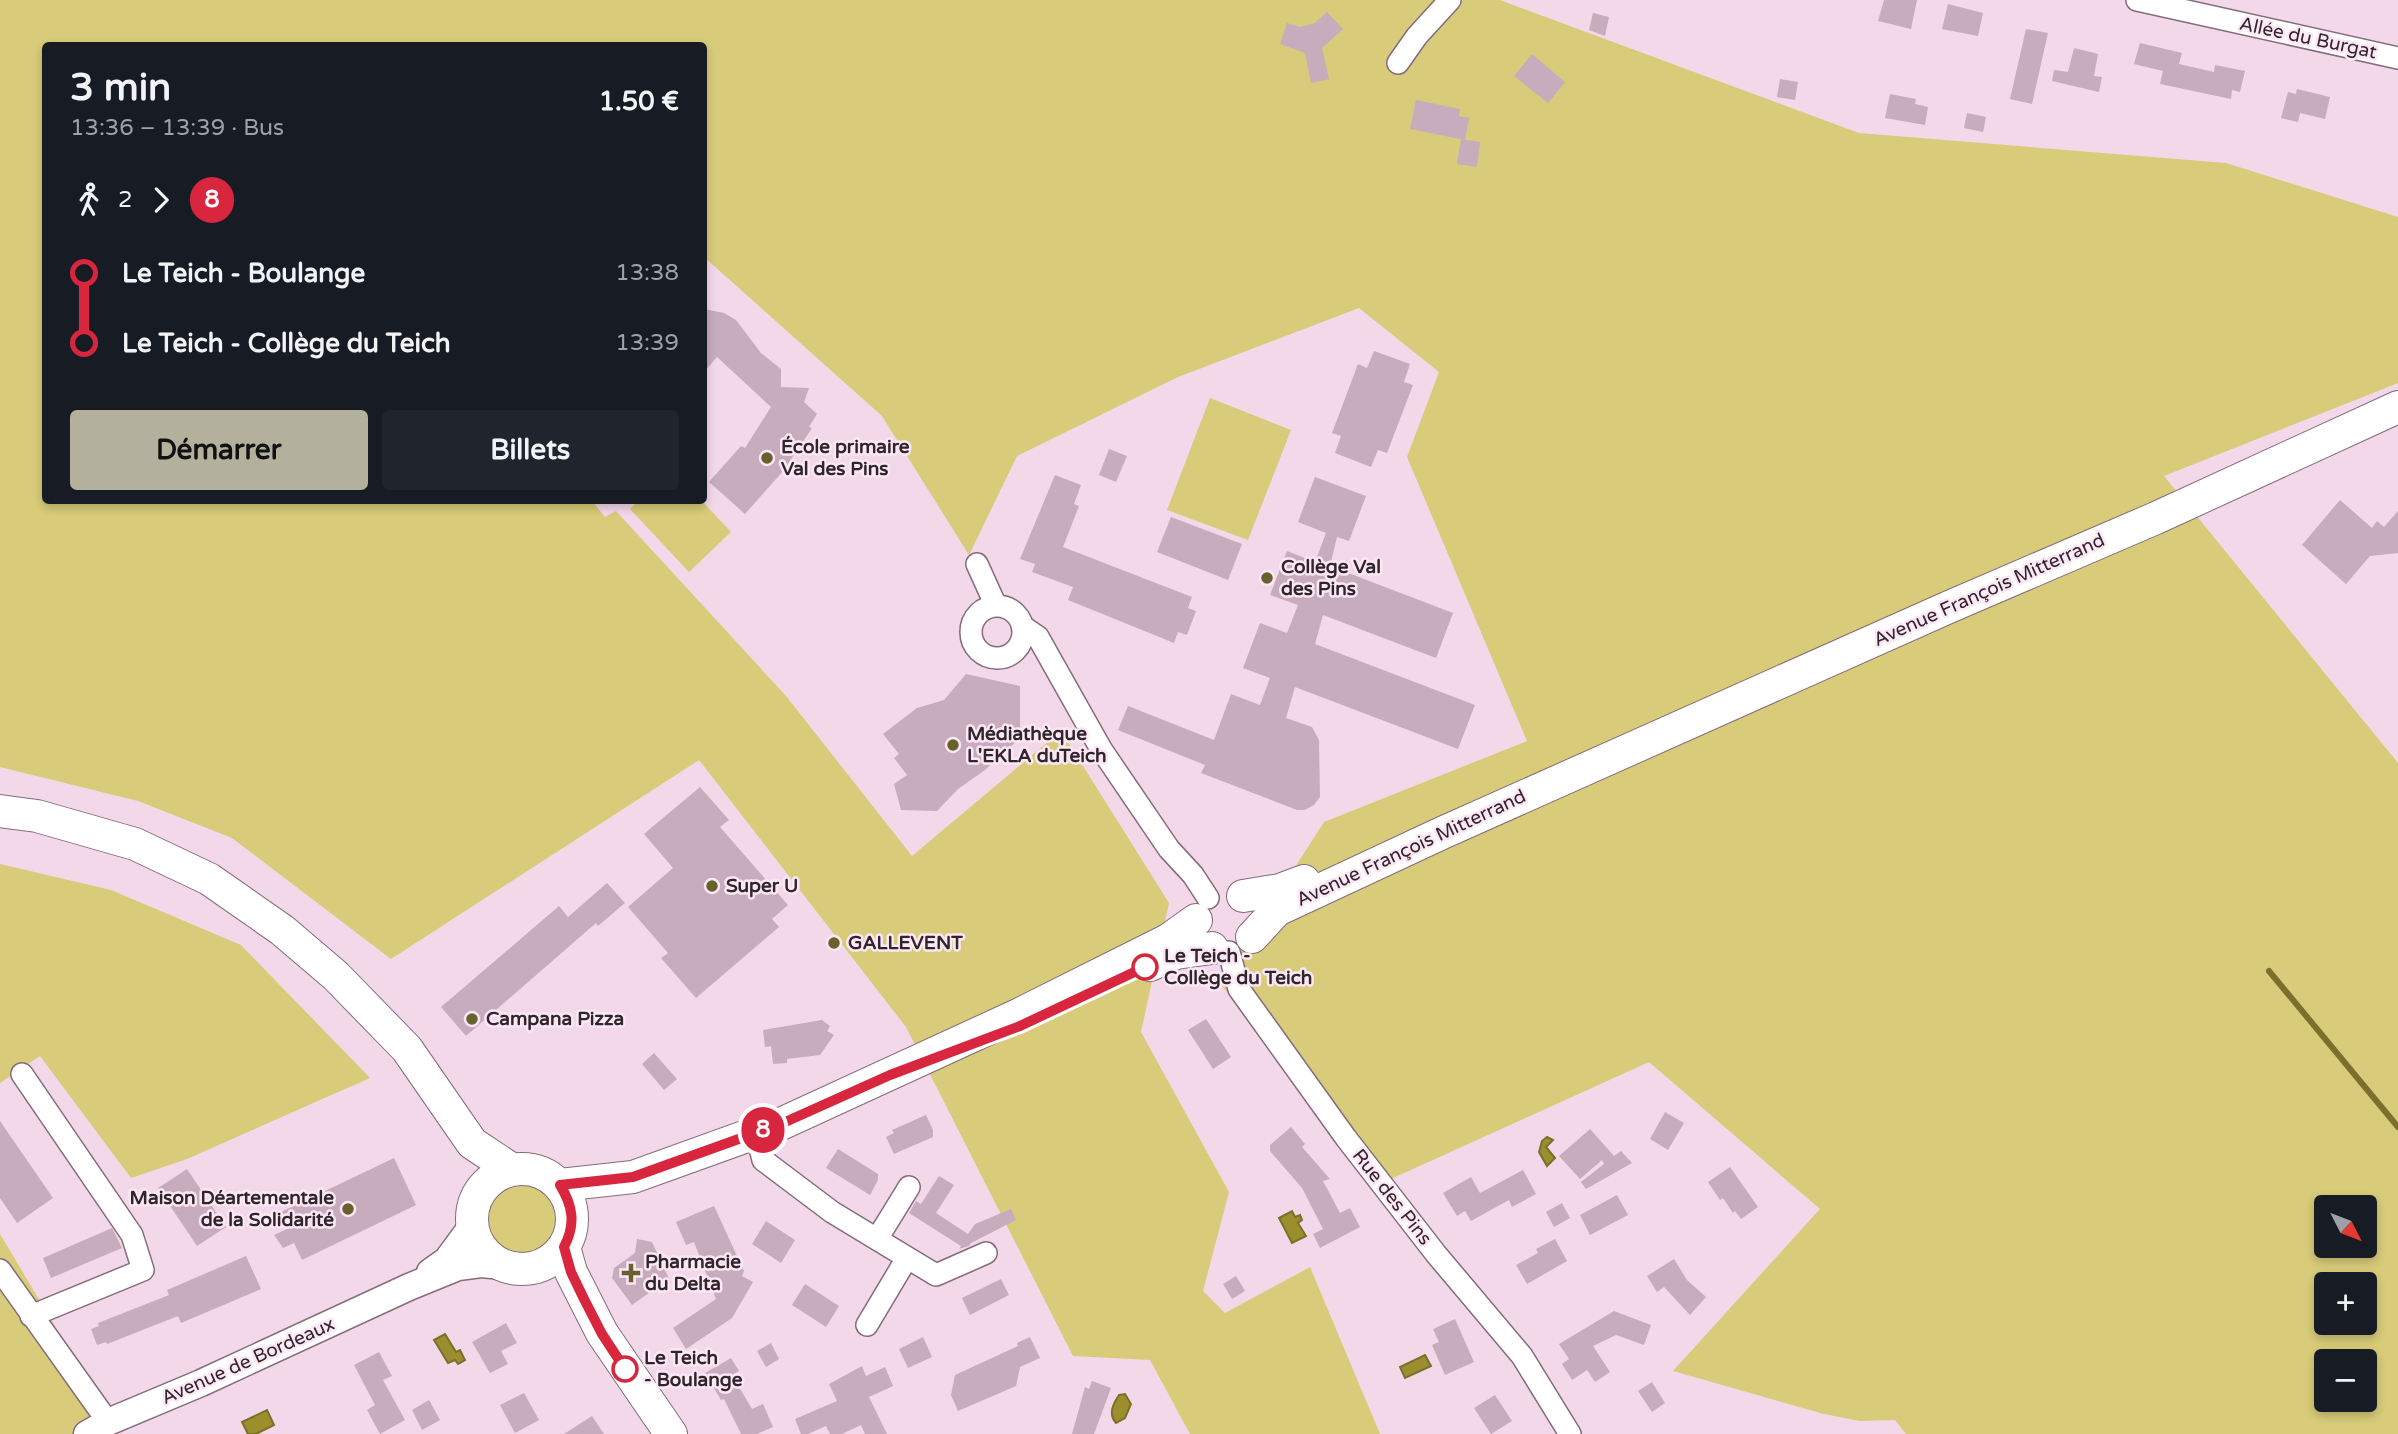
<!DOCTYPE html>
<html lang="fr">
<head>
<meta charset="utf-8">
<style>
  :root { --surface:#171b24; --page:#20242c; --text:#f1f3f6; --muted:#9ea1a6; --accent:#b3b19c }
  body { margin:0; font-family:"Varela Round",sans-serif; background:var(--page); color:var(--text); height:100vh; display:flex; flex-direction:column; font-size:26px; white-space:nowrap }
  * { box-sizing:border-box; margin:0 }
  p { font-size:23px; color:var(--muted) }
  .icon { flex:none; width:38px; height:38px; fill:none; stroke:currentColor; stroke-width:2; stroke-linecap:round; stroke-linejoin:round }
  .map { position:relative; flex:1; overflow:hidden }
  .panel { position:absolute; left:42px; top:42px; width:665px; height:462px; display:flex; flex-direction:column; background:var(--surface); border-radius:7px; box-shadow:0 4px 10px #0003 }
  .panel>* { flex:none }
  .badge { padding:0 14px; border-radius:23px; font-size:24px; line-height:46px }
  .needle { width:46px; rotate:132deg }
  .fabs { position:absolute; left:2314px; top:1195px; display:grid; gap:14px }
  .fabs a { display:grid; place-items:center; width:63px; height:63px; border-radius:7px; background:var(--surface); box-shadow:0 4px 10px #0003; font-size:35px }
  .map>.badge { position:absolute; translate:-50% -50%; box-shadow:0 0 0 4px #fff }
  .legs { display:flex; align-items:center; gap:10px; height:77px; padding:0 28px; font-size:23px }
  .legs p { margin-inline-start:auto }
  .summary { display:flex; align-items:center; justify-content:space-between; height:119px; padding:0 28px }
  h1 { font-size:38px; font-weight:700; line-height:52px }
  .primary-button { display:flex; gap:14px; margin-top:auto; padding:14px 28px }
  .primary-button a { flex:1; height:80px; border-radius:7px; background:var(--accent); color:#111; font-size:28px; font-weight:700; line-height:80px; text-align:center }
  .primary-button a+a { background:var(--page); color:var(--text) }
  ul { padding:0 28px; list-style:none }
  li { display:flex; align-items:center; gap:24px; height:70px; font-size:26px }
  li i { display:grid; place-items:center; width:10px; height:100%; margin:0 9px; background:currentColor }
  li i::after { content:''; width:18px; height:18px; margin:-9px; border:5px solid; border-radius:50%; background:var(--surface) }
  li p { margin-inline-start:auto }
  li:first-child i { background:linear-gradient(#0000 50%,currentColor 0) }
  li:last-child i { background:linear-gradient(currentColor 50%,#0000 0) }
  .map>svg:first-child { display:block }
  .green { fill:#d8cb79; fill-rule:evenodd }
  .water { fill:#9c8e2c; stroke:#7b6f2c; stroke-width:2 }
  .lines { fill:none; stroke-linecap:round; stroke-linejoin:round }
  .stream { stroke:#7b6f2c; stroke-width:6 }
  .building { fill:#c6acbc }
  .minor-casing { stroke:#846c7b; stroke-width:24 }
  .tertiary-casing { stroke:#846c7b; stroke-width:29 }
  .secondary-casing { stroke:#846c7b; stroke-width:34 }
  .minor { stroke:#fff; stroke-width:21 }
  .tertiary { stroke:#fff; stroke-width:26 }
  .secondary { stroke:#fff; stroke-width:32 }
  .line-1-casing { stroke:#fff; stroke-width:16 }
  .line-1 { stroke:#d7263d; stroke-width:10 }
  .poi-dot { fill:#68602d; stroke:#fde7f5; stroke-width:2.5 }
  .stop-1-dot { fill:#fff; stroke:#d7263d; stroke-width:3.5 }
  .labels { text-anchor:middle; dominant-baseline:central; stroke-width:5; stroke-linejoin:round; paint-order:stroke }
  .street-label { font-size:19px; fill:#2f262c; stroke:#fde7f5 }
  .poi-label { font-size:19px; font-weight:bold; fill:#2f262c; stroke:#fde7f5; text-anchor:start }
  .stop-label { font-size:19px; font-weight:bold; fill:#2f262c; stroke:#fde7f5; text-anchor:start }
</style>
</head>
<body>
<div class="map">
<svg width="2398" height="1434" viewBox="0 0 2398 1434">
  <rect width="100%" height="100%" fill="#f3d8e9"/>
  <path class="green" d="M0,0H1500L1859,133L2226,163L2398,217V383L2164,476L2398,763V1434H1906L1895,1420L1860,1421L1824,1414L1673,1371L1820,1209L1649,1062L1391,1179L1220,984L1324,822L1527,741L1407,457L1439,372L1359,308L1178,377L1017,456L969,555L882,416L704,257V46H46V500L592,501L605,517L616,511L786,696L912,856L1061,731L1169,903L1141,1032L1229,1192L1203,1291L1225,1313L1310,1267L1380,1434H1190L1150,1360L1073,1356L906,1027L699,760L391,959L232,838L138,801L0,767ZM2326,1208H2364V1246H2326ZM2326,1284H2364V1323H2326ZM2326,1362H2364V1400H2326Z
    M1210,398L1291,430L1248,540L1167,510Z
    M638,501H702L731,532L689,572L630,509Z
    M0,864L111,890L241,945L370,1078L187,1159L131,1178L40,1056L0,1083Z
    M486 1218a36 36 0 1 1 72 0a36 36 0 1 1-72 0Z
    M0,1234L112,1422L89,1434H0Z"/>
  <path class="water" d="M1547,1137L1553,1140L1546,1147L1555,1158L1547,1166L1539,1152L1542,1141Z
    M1292,1211L1295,1217L1300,1215L1302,1220L1298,1223L1306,1236L1292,1243L1279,1218Z
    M445,1334L456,1352L460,1350L465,1360L458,1364L455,1360L448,1363L434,1340Z
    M1425,1355L1431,1366L1405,1378L1400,1367Z
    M1125,1394L1131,1404L1125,1418L1116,1423C1108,1414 1113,1404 1119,1395Z
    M267,1410L274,1425L256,1434H248L242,1422Z"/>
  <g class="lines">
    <path class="stream" d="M2269,971L2398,1127"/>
  </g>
  <path class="building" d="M1884,0H1917L1911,29L1878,21Z
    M1948,4L1983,13L1978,36L1942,29Z
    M1327,12L1343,29L1322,48L1329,79L1311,83L1305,53L1280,44L1287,23L1300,27L1315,23Z
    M1593,13L1609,17L1605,36L1589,30Z
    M2026,29L2048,33L2032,104L2010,99Z
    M2140,43L2182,53L2179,64L2214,72L2215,65L2245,71L2240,92L2232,90L2231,99L2160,84L2163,71L2134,64Z
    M2074,48L2098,54L2094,76L2102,77L2099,92L2052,81L2054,70L2068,72Z
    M1532,54L1565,82L1548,103L1514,76Z
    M1780,79L1798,82L1795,100L1777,97Z
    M2297,89L2330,97L2325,119L2300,113L2298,122L2281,118L2288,92L2296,94Z
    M1890,94L1916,99L1915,104L1928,107L1925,125L1885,118Z
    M1416,100L1460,109L1459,116L1469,118L1465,140L1410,129Z
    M1967,113L1986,117L1983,132L1964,128Z
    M1461,139L1480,142L1477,167L1457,164Z
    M704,309L724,313L736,320L761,353L781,369V387L809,388L804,402L817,414L809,427L812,428L784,470L745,514L709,482L741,446L745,448L771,407L717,357L704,372Z
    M1374,351L1410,364L1404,382L1413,385L1387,453L1378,450L1371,467L1335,453L1341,436L1332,433L1358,364L1367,368Z
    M1109,449L1127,456L1116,482L1099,475Z
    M1055,475L1081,485L1074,504L1079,506L1063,547L1192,597L1188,608L1196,611L1187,635L1178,632L1174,643L1068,600L1073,587L1032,572L1035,564L1020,559Z
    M1315,477L1366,496L1349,541L1337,537L1330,566L1453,613L1436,658L1323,615L1315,644L1475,705L1458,749L1295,687L1286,718L1312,727L1319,740L1320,797L1314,805L1305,810H1297L1201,773L1205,765L1118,730L1128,706L1214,740L1231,694L1260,705L1270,678L1243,668L1260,623L1287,633L1298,605L1270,595L1287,551L1315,562L1326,533L1298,522Z
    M2340,500L2372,528L2377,521L2384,527L2398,511V553L2370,556L2346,584L2302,545Z
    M1171,517L1242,544L1228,580L1157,552Z
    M966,674L1020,686V738L985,770L958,789L937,811L901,810L894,784L907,775L894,758L899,754L883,734L917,708L944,700Z
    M700,787L729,820L720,827L788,905L772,919L779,927L696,998L661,958L668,953L628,907L673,868L644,834Z
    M607,883L625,903L598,926L596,923L466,1036L441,1007L559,906L568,917Z
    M1206,1019L1231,1057L1213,1069L1188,1030Z
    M822,1020L830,1026L827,1031L834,1035L820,1055L787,1059V1063L773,1064L771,1046L765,1047L763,1030Z
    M654,1053L677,1079L664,1090L642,1064Z
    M1665,1112L1684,1123L1668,1150L1650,1139Z
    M926,1115L933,1130V1137L894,1154L886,1137L894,1133L892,1130Z
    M0,1121L53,1198L17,1223L0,1198Z
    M1291,1127L1305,1144L1302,1147L1330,1179L1323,1181L1340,1213L1350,1208L1360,1227L1320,1248L1313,1234L1323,1229L1302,1188L1270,1151V1145Z
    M1590,1129L1614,1156L1621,1151L1632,1163L1586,1189L1581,1182L1604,1164L1602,1160L1580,1179L1559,1156Z
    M838,1149L878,1174V1180L870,1195L826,1168Z
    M394,1158L416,1205L302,1260L294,1243L283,1248L274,1235L287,1229L279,1213Z
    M1730,1167L1758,1207L1741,1219L1735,1211L1733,1213L1723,1198L1720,1200L1708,1182Z
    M187,1169L226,1227L197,1246L158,1188Z
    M1523,1170L1536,1194L1512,1207L1509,1200L1471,1221L1465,1211L1457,1216L1443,1193L1471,1177L1480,1193Z
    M939,1176L954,1185L936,1213L968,1234L975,1224L1011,1209L1016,1220L971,1243L969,1246L959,1249L961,1246L909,1213L916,1201L921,1204Z
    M1617,1195L1628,1215L1590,1235L1580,1215Z
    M1562,1203L1570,1218L1554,1227L1546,1212Z
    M714,1206L744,1271L742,1276L753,1282L732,1318L686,1349L673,1328L716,1299L694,1242L686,1245L676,1222Z
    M766,1221L795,1240L781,1263L752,1244Z
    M112,1228L122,1248L51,1278L43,1258Z
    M637,1239L652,1242L671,1283L655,1293L653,1290L632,1305L612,1278L614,1268L635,1253Z
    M1555,1239L1567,1261L1527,1284L1516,1265L1538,1253L1536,1249Z
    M246,1256L261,1289L181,1323L178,1316L107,1344L106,1342L97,1345L91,1329L99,1326L98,1323L169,1295L167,1290Z
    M1674,1259L1687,1280L1706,1297L1690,1315L1664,1287L1657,1292L1647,1276Z
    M1236,1276L1245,1291L1232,1299L1223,1284Z
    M1001,1279L1009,1295L970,1315L962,1298Z
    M805,1284L839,1306L826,1327L792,1305Z
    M1614,1311L1651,1325L1644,1345L1616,1335L1593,1346L1610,1372L1595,1382L1587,1370L1572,1380L1562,1364L1569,1359L1559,1344Z
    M1455,1319L1474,1362L1445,1375L1432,1345L1439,1342L1433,1329Z
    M506,1323L517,1343L501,1351L508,1364L490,1373L472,1342Z
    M923,1337L932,1357L908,1368L899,1349Z
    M1030,1337L1040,1358L1020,1367L1016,1386L958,1411L951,1395L955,1375L1018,1346L1017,1343Z
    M771,1343L779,1359L766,1367L757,1351Z
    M379,1352L392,1376L383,1380L405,1420L380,1434L367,1410L375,1405L354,1365Z
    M731,1358L739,1371L732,1375L752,1409L763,1404L773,1427L757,1434H741L724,1399L721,1400L705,1373Z
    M862,1366L866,1376L885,1367L893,1386L869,1397L887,1434H865L861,1425L842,1434H830L826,1426L808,1434H801L795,1419L837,1401L829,1384Z
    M1092,1381L1111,1388L1094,1434H1072L1085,1387L1089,1389Z
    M1652,1382L1665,1403L1652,1412L1638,1391Z
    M524,1393L539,1420L515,1433L500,1405Z
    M1495,1395L1512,1421L1491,1434L1474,1408Z
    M429,1400L440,1420L422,1430L412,1410Z
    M592,1416L604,1434H564Z"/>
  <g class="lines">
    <g class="minor-casing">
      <path id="minor" d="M2137,0L2398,58
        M1398,63L1417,36L1450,0
        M977,564L996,606
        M971 632a26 26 0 1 1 52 0a26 26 0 1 1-52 0Z
        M1022,626L1038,637L1101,749L1169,849L1193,875L1208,898
        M1229,952L1239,989L1346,1138L1436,1254L1522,1356L1570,1434
        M22,1074L132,1235L143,1270L31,1316
        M756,1132L763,1160L832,1212L936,1275L986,1253
        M877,1239L909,1187
        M0,1270L108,1422
        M867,1325L907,1258"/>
    </g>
    <g class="tertiary-casing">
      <path id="tertiary" d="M430,1272L447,1260L472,1226
        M87,1434L108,1422L201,1383L409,1287L458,1267L481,1264L503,1266"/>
    </g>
    <g class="secondary-casing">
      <path id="secondary" d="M0,811L37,816L135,844L209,879L282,930L336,976L407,1049L472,1143L511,1169
        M1243,896L1280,890L1304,881
        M1252,937L1277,910L1442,833L1949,607L2156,518L2398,407
        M1150,965L1176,953L1212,948
        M472 1219a50 50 0 1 1 100 0a50 50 0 1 1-100 0Z
        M560,1185L633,1177L783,1123L1018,1015L1168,940L1196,920
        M564,1247L571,1272L602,1333L671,1434"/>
    </g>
    <use href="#minor" class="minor"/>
    <use href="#tertiary" class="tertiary"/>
    <use href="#secondary" class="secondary"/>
  </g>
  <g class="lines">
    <g class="line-1-casing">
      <path id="line-1" d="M625,1369L602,1334L584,1299L571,1272L564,1247C576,1224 573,1206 560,1185L633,1177L783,1123L890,1075L1020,1026L1145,967"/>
    </g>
    <use href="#line-1" class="line-1"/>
  </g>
  <g class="poi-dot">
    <circle cx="767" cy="458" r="7"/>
    <circle cx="1267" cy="578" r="7"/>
    <circle cx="953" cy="745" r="7"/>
    <circle cx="712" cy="886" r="7"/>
    <circle cx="834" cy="943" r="7"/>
    <circle cx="472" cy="1019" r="7"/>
    <circle cx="348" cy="1209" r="7"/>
    <path d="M627.5 1262.5h7v7h7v7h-7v7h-7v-7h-7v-7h7z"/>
  </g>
  <g class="stop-1-dot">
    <circle cx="1145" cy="967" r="12"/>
    <circle cx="625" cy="1369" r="12"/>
  </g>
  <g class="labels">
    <g class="street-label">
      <text transform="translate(2308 38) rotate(12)">Allée du Burgat</text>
      <text transform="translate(1989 590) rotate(-24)">Avenue François Mitterrand</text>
      <text transform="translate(1411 848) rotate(-25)">Avenue François Mitterrand</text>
      <text transform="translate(1392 1197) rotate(52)">Rue des Pins</text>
      <text transform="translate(248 1361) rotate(-24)">Avenue de Bordeaux</text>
    </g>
    <g class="poi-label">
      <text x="781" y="447">École primaire<tspan x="781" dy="22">Val des Pins</tspan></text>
      <text x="1281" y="567">Collège Val<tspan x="1281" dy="22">des Pins</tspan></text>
      <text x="967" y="734">Médiathèque<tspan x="967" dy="22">L'EKLA duTeich</tspan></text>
      <text x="726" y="886">Super U</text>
      <text x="848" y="943">GALLEVENT</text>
      <text x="486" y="1019">Campana Pizza</text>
      <text x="334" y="1198" text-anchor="end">Maison Déartementale<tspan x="334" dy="22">de la Solidarité</tspan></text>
      <text x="645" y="1262">Pharmacie<tspan x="645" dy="22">du Delta</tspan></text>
    </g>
    <g class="stop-label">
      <text x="1164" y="956">Le Teich -<tspan x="1164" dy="22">Collège du Teich</tspan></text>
      <text x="644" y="1358">Le Teich<tspan x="644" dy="22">- Boulange</tspan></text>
    </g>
  </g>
</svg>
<div class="fabs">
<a><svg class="needle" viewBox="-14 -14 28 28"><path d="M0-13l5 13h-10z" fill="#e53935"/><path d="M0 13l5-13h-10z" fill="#9ea1a6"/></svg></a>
<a>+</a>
<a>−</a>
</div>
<b class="badge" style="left:763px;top:1130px;background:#d7263d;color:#fff">8</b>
<section class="panel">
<div class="summary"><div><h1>3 min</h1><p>13:36 – 13:39 · Bus</p></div><b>1.50 €</b></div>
<div class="legs"><svg class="icon" aria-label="walk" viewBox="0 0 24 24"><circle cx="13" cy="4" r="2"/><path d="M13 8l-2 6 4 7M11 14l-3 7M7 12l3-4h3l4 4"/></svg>2<svg class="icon" aria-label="forward" viewBox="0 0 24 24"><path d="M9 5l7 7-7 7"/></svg><b class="badge" style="background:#d7263d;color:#fff">8</b></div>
<ul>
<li><i style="color:#d7263d"></i><b>Le Teich - Boulange</b><p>13:38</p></li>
<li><i style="color:#d7263d"></i><b>Le Teich - Collège du Teich</b><p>13:39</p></li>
</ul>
<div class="primary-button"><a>Démarrer</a><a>Billets</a></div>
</section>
</div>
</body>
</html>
